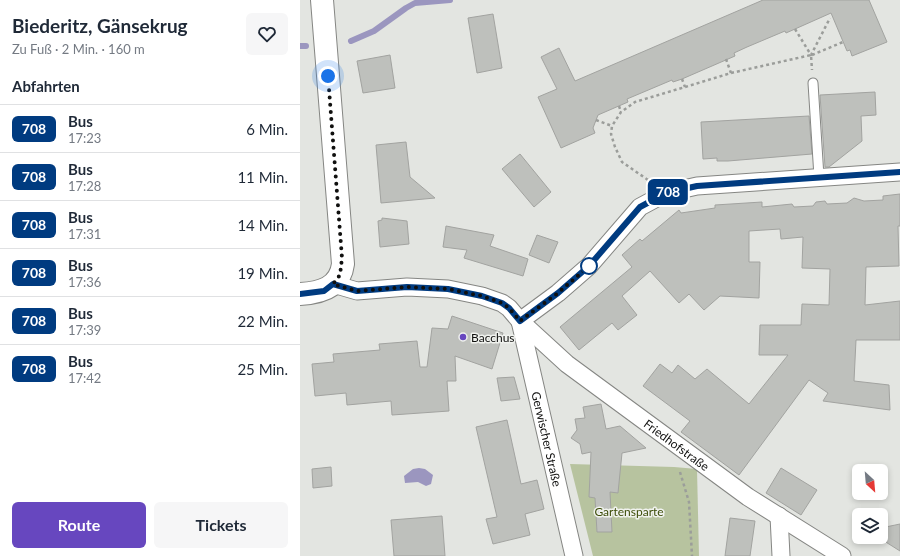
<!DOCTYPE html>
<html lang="de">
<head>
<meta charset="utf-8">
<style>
  :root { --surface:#fff; --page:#f6f6f7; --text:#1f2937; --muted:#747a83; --line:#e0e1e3; --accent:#6747bf }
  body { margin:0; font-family:Lato,sans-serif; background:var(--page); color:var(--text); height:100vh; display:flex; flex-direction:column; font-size:15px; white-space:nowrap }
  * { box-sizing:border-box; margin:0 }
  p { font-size:13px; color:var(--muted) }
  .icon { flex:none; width:22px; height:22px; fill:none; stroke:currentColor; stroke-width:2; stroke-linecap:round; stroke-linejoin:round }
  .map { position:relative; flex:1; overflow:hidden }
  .sheet { display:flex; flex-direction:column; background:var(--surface); width:300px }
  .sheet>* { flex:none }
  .badge { padding:0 8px; border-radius:6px; font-size:14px; line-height:26px }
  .needle { width:26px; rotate:154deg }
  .controls { position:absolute; left:552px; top:464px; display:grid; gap:8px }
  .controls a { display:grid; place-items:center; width:36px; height:36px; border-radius:6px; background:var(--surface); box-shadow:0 2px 6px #0003; font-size:20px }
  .you { position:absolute; width:20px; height:20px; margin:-10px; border:3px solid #fff; border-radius:50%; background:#1a73e8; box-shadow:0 0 0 6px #1a73e833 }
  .map>.badge { position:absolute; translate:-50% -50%; box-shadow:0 0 0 2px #fff }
  h2 { padding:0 12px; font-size:15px; line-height:36px }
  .round { display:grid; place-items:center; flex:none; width:42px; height:42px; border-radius:6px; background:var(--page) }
  .overview { display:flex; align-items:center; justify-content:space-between; height:68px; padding:0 12px }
  h1 { font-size:19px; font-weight:700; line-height:30px }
  .cta { display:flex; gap:8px; margin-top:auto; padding:8px 12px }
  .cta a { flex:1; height:46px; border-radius:6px; background:var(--accent); color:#fff; font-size:16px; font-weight:700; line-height:46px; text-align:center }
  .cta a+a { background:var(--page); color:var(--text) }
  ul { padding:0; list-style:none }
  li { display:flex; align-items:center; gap:12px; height:48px; padding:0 12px; border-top:1px solid var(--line) }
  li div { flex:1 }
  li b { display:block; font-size:15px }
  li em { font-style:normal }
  li .badge { min-width:44px; font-weight:700; text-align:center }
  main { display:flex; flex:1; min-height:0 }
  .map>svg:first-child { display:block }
  .green { fill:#b7c39f }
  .water { fill:#9b96bf }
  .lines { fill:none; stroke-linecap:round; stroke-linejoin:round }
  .stream { stroke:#9b96bf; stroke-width:6 }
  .building { fill:#bec0bc; stroke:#a2a3a0 }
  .service-casing { stroke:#858683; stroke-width:11 }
  .minor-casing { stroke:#858683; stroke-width:19 }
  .tertiary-casing { stroke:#858683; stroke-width:24 }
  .path { stroke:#9b9d9a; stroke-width:2.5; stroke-dasharray:3 3; stroke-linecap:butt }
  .service { stroke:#fff; stroke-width:9 }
  .minor { stroke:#fff; stroke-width:17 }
  .tertiary { stroke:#fff; stroke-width:22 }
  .line-casing { stroke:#fff; stroke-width:9 }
  .line { stroke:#003b80; stroke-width:6 }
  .walk { stroke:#10100f; stroke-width:4; stroke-dasharray:0 7.2 }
  .stop-dot { fill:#fff; stroke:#003b80; stroke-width:2 }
  .poi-dot { fill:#6747bf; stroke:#f0f2ee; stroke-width:1.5 }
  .labels { text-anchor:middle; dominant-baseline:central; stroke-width:3; stroke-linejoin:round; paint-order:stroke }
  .poi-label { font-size:12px; fill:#10100f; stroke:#f0f2ee; text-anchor:start }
  .street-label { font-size:12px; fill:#10100f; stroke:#f0f2ee }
  .park-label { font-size:12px; fill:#3d4d09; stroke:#f0f2ee }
</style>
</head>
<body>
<main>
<section class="sheet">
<div class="overview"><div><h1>Biederitz, Gänsekrug</h1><p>Zu Fuß · 2 Min. · 160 m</p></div><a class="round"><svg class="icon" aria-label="heart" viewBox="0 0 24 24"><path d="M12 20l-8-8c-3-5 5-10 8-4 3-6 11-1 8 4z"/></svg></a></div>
<h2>Abfahrten</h2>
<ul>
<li><span class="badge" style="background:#003b80;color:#fff">708</span><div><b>Bus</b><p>17:23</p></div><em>6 Min.</em></li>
<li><span class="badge" style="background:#003b80;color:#fff">708</span><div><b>Bus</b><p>17:28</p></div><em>11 Min.</em></li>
<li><span class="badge" style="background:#003b80;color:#fff">708</span><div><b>Bus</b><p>17:31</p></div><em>14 Min.</em></li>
<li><span class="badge" style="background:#003b80;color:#fff">708</span><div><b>Bus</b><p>17:36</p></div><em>19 Min.</em></li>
<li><span class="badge" style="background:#003b80;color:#fff">708</span><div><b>Bus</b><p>17:39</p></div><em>22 Min.</em></li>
<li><span class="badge" style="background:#003b80;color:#fff">708</span><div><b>Bus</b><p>17:42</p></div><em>25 Min.</em></li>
</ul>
<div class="cta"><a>Route</a><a>Tickets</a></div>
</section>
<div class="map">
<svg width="600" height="556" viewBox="0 0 600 556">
  <rect width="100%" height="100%" fill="#e3e5e1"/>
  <path class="green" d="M270,464L374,467L397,469L399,556H293Z"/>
  <path class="water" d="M119,468L125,469L133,475L131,484L126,486L118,482L105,483L104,476L113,469Z"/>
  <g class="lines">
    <path class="stream" d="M51,41L74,31L106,8L115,3L150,0
      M0,46H6"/>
  </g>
  <path class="building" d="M463,0H569L587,42L552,56L550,50L547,51L531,13L486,33L485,31L447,47L434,53L435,56L382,79L373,82L372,80L327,99L328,102L298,115L293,128L295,133L261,148L238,97L257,89L241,57L259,48L275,81Z
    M193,14L202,68L177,73L168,18Z
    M90,55L95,88L63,93L57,61Z
    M575,92L576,115L561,116L562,141L529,167H525L520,95Z
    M509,116L512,154L428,161H417V158L403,159L401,122Z
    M106,142L110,177L135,198L81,203L76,145Z
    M220,154L251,192L234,207L202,169Z
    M600,194V226H598L599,266L566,267L565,305L600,301V340H556L554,381L589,385L590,410L523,401L528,393L509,380L439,475L381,432L390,421L343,386L360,364L372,373L378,365L395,379L407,369L449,404L488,355H459L460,325H501L502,304L529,305L530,269L502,268L503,237L481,239L480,229L449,231V262H460L459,298L420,296L404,310L389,294L379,303L350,271L322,296L337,315L318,330L312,323L279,350L260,327L332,267L322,255L340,239L342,241L379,210L381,213L415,208V205L462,202V207L492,204L494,207L513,206L516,202L525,201L527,204L547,203L554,198L564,201L583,200V196Z
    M82,218L107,221L109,244L80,247L78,221L82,220Z
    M146,226L194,235L190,246L228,259L223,276L164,258L167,250L143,247Z
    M237,235L258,242L249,263L229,255Z
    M152,316L203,333L192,369L155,356L156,381H147L149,411L92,415L91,401L47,405L46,393L15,396L12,364L34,362L33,354L80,350L79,344L117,341L120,367H127L132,328L148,329Z
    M214,377L220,399L201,401L197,378Z
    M301,404L306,429L320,426L346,448L322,453L318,493L310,492L312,532H297L295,498L289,497L291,452L282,454L280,444L271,438L277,430L275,419L285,418L283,407Z
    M207,420L221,484L237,480L244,509L225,514L230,535L193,544L186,519L197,517L176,427Z
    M31,467L32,486L13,488L12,469Z
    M481,468L517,490L501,515L466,493Z
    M142,516L145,556H94L91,520Z
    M430,518L455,521L450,556H425Z
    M600,524V551L581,539V528Z"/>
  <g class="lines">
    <g class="service-casing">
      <path id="service" d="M513,83L519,177"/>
    </g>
    <g class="minor-casing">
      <g id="minor">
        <path d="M33,284L57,291L107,287L148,289L182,296L202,303L209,308L220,321L258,293L289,266L340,207L366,193L397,186L600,172"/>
        <path id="s1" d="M220,321L267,364L448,497L542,556"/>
        <path id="s2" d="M220,321L274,556"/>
        <path d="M479,516L481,556"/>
      </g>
    </g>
    <g class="tertiary-casing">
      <path id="tertiary" d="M0,294C20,293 40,288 43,264L22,0"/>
    </g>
    <path class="path" d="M495,29L511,55L530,18
      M512,55L543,42
      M426,59L431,73
      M382,79L385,87
      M319,106L321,112
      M296,120L312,126
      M348,180L322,162L315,147L311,134L312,126L321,112L335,102L385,87L431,73L511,55L512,70
      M380,472L389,502L392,556"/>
    <use href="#service" class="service"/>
    <use href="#minor" class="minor"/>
    <use href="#tertiary" class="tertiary"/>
  </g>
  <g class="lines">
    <g class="line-casing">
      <path id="line" d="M0,294L24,291L33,284L57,291L107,287L148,289L182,296L202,303L209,308L220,321L258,293L289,266L340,207L366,193L397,186L600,172"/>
    </g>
    <use href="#line" class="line"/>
    <path class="walk" d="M28,76L42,258L40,275L33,284L57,291L107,287L148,289L182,296L202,303L209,308L220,321L258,293L289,266"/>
  </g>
  <circle class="stop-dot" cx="289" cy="266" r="8"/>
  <circle class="poi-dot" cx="163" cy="337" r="4"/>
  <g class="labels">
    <g class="poi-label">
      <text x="171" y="337">Bacchus</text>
    </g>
    <g class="street-label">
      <text stroke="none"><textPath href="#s2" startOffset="121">Gerwischer Straße</textPath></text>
      <text stroke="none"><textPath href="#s1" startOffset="200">Friedhofstraße</textPath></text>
    </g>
    <g class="park-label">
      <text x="329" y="511">Gartensparte</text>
    </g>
  </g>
</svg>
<div class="controls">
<a><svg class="needle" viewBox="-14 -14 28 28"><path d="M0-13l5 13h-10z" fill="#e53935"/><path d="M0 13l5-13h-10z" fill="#747a83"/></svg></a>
<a><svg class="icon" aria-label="layers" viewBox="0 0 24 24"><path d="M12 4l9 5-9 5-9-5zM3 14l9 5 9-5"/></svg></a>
</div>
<div class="you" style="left:28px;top:76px"></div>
<b class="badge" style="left:368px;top:192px;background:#003b80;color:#fff">708</b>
</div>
</main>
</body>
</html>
